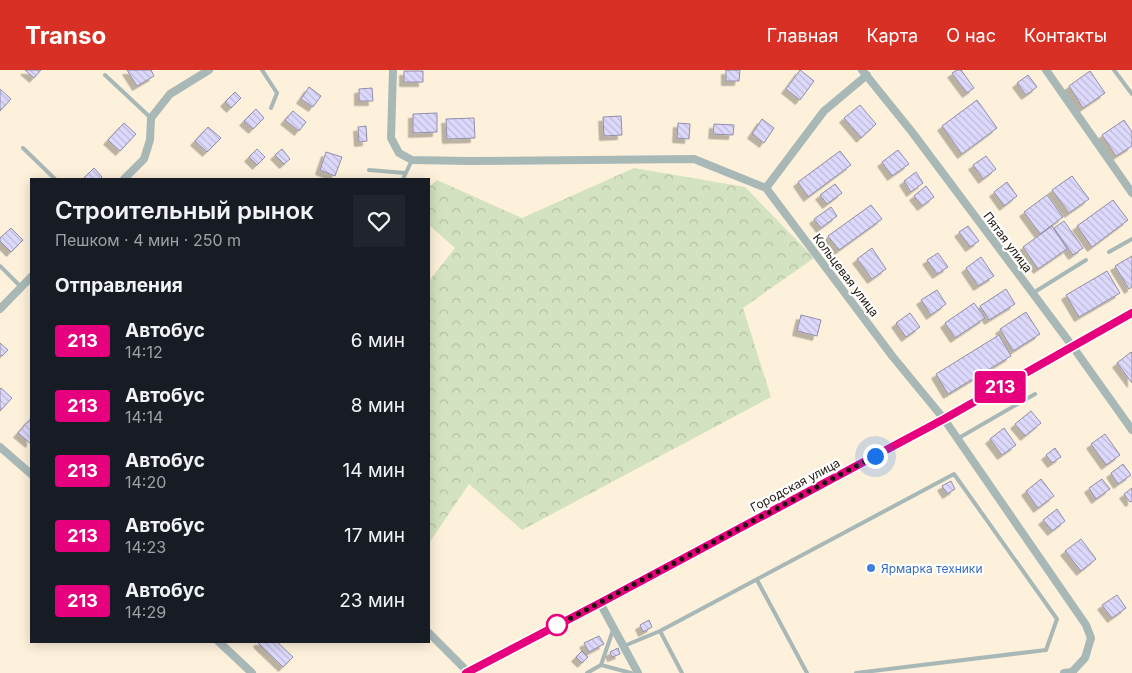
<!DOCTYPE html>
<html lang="ru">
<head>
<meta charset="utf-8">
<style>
  :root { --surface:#171b24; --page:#20242c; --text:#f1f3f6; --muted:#9ea1a6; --accent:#d93025 }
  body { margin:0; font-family:Inter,sans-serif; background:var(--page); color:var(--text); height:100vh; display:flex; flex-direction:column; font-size:19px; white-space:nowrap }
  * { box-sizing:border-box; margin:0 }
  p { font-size:16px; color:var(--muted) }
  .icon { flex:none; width:28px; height:28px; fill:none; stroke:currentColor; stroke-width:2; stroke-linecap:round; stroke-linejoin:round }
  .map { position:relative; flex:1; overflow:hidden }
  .side { position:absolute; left:30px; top:108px; width:400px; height:465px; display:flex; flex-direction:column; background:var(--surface); border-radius:0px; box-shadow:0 2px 12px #0003 }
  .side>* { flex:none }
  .badge { padding:0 10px; border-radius:4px; font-size:18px; line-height:32px }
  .you { position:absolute; width:25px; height:25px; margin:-12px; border:4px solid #fff; border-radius:50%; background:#1a73e8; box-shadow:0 0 0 8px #1a73e833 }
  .map>.badge { position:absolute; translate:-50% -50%; box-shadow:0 0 0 2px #fff }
  h2 { padding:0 25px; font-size:19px; line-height:45px }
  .round { display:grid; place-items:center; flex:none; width:52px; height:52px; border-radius:0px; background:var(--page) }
  .headline { display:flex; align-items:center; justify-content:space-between; height:85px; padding:0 25px }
  h1 { font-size:24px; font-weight:600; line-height:38px }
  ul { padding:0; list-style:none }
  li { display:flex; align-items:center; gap:15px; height:65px; padding:0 25px }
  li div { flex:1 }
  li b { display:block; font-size:19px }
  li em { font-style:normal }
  li .badge { min-width:55px; font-weight:700; text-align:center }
  header { display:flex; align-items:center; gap:30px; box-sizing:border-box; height:70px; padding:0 25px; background:var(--accent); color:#fff }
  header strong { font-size:24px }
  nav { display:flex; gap:28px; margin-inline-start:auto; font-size:18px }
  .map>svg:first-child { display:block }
  .forest { fill:url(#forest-crowns) }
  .building { fill:url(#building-back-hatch); stroke:#928ea9; filter:url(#shadow) }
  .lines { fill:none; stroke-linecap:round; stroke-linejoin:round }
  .service { stroke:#a8b8b7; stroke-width:4 }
  .minor { stroke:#a8b8b7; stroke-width:8 }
  .tertiary { stroke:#a8b8b7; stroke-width:10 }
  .line-casing { stroke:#fff; stroke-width:11 }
  .line { stroke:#e6007e; stroke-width:8 }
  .walk { stroke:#1d180e; stroke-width:5; stroke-dasharray:0 9 }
  .shop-dot { fill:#3f7fe0; stroke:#fff; stroke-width:2 }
  .stop-dot { fill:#fff; stroke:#e6007e; stroke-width:2.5 }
  .labels { text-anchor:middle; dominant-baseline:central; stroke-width:4.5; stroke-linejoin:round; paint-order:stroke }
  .street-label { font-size:12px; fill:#1d180e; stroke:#fff }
  .shop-label { font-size:12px; fill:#366cbe; stroke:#fff; text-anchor:start }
</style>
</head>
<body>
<header>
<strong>Transo</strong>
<nav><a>Главная</a><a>Карта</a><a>О нас</a><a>Контакты</a></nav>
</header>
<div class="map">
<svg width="1132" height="603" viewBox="0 0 1132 603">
  <defs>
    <pattern id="forest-crowns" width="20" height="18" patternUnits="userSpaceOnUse" patternTransform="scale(1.25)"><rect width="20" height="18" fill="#d3e2c0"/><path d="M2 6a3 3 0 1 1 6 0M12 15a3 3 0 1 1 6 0" fill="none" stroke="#b5c1a4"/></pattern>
    <pattern id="building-back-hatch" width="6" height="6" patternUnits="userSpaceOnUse" patternTransform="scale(1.25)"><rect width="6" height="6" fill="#ddd9fc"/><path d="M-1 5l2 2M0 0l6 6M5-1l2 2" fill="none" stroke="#bdbad7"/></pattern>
    <filter id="shadow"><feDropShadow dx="-4.5" dy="4.5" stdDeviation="0" flood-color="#0004"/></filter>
  </defs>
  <rect width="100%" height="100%" fill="#fdf1db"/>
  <path class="forest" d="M634,98L745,117L814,188L743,238L771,327L522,460L469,414L429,473V211L455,178L429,155V117L437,110L522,148Z"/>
  <path class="building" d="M25,0H41L34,8Z
    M127,0H151L154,6L137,16Z
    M726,0H740L739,11H726Z
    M800,0L814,11L800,30L786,19Z
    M957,0H961L974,18L967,23L952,3Z
    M404,1H423V12H404Z
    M1090,1L1105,23L1083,38L1069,16Z
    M1028,5L1037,17L1026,25L1017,13Z
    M309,17L321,26L313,37L301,29Z
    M372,18L373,31H359V19Z
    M0,19L11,29L0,41Z
    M235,22L241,28L231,38L225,32Z
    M977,30L997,58L962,84L942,56Z
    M860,35L876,54L861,68L844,48Z
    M256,39L264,48L253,59L244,51Z
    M293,41L306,52L299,61L285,50Z
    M437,43V62L413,63V44Z
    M621,46L622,65L604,66L603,47Z
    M474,48L475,68L447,69L446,49Z
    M762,49L774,58L764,73L752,64Z
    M1124,50L1132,62V76L1116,86L1102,65Z
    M124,53L136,64L120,81L108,70Z
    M678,53L690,54L689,69L677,68Z
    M714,54L734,55L733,65L713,64Z
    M366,56L367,71L359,72L358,57Z
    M208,57L221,68L207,82L195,71Z
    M257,79L265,87L257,95L249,87Z
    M282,79L290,89L284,94L275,85Z
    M898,80L909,94L892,106L882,92Z
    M840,81L851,95L808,127L798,112Z
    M326,82L342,87L335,106L320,100Z
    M986,86L996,99L983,109L973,95Z
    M94,98L102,107L100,109H83Z
    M916,102L923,113L911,122L904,111Z
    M1072,106L1089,129L1069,143L1052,120Z
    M1007,112L1017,126L1004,136L994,122Z
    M835,114L842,123L827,134L820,125Z
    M926,116L934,127L922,136L914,126Z
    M1047,125L1063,147L1040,164L1024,142Z
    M1113,130L1128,150L1092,177L1077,156Z
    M871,135L882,149L839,180L828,166Z
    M831,137L837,146L821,158L814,149Z
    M1064,151L1083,178L1073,185L1054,158Z
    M968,156L979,171L970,177L959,162Z
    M1052,156L1067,179L1038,199L1023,177Z
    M11,158L23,170L11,182L0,171V168Z
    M872,178L886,199L872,209L857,189Z
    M938,183L948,197L937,204L927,190Z
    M1132,186V217L1129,219L1115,196Z
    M981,187L994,206L978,216L966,198Z
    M1107,201L1120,223L1079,247L1066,225Z
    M1006,219L1015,234L989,250L980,236Z
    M937,220L946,234L931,245L921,230Z
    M974,233L985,248L955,268L945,253Z
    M1026,242L1040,264L1013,281L1000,259Z
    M910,243L920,257L906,267L896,253Z
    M801,245L821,250L817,266L797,261Z
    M999,265L1011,286L948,324L936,304Z
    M0,273L8,280L2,286L0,285Z
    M1131,282L1132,283V313L1117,293Z
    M1,318L12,328L0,341V319Z
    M1031,341L1041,353L1025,366L1015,354Z
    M31,348V372L30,373L18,363Z
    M1004,358L1016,375L1002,385L990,369Z
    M1105,364L1120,385L1106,395L1091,374Z
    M1055,378L1061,387L1052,393L1046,385Z
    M1123,394L1131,405L1118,414L1111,403Z
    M1041,409L1054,426L1038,438L1026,421Z
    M1102,409L1110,419L1096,429L1089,418Z
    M951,411L955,419L947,424L942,416Z
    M1132,418V431L1130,432L1124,424Z
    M1057,439L1065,451L1052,461L1043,450Z
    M1081,469L1096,489L1081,501L1065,481Z
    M1117,525L1126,538L1112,548L1102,535Z
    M649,550L652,557L643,562L640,555Z
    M599,566L604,574L589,582L584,573Z
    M259,571H276L293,587L283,597L258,573Z
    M618,578L620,584L612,587L610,582Z
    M582,581L588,587L582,593L576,587Z"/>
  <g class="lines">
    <path class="service" d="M262,0L277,23L271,38
      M1114,0L1132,24
      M105,5L151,48
      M23,78L55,109
      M369,100L405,103
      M403,109L412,90
      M1109,182L1132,169
      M0,196L21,217
      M1033,223L1086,190
      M957,369L1035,324
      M757,510L807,603
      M660,561L682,603
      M624,576L660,561L954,404L1057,549L1046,580L856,603
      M601,595L631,603
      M587,603L601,595L613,560"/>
    <path class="minor" d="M393,0L391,68L399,83L412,90L470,91L694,89L766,118L893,287L944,349L1086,555L1091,568L1085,588L1072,602L1064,603
      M862,0L912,62L1073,277L1132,360
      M1046,0L1132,123
      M124,109L144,89L150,70L151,48L170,24L209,0
      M766,118L824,41L867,5
      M0,239L31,207
      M0,377L31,404
      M600,533L638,603
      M429,563L468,602
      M218,571L252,603"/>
    <path class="tertiary" d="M466,603L600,533L944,349L1132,243"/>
  </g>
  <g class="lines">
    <g class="line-casing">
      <path id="line" d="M466,603L600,533L944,349L1132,243"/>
    </g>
    <use href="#line" class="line"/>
    <path class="walk" d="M557,555L556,556L875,386"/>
  </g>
  <circle class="shop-dot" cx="871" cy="498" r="5"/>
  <circle class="stop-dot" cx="557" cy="555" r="10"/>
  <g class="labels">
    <g class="street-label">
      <text transform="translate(1008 172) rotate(53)">Пятая улица</text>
      <text transform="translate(846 205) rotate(53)">Кольцевая улица</text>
      <text transform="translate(795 415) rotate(-28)">Городская улица</text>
    </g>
    <g class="shop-label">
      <text x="881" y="498">Ярмарка техники</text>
    </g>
  </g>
</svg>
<div class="you" style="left:875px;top:386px"></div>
<b class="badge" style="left:1000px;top:317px;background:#e6007e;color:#fff">213</b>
<section class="side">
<div class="headline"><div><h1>Строительный рынок</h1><p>Пешком · 4 мин · 250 m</p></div><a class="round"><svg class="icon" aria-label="heart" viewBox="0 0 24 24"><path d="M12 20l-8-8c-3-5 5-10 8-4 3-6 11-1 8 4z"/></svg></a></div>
<h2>Отправления</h2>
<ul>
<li><span class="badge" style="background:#e6007e;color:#fff">213</span><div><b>Автобус</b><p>14:12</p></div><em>6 мин</em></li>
<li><span class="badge" style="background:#e6007e;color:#fff">213</span><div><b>Автобус</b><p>14:14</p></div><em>8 мин</em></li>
<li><span class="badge" style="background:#e6007e;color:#fff">213</span><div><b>Автобус</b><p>14:20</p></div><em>14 мин</em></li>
<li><span class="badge" style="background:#e6007e;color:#fff">213</span><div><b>Автобус</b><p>14:23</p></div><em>17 мин</em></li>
<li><span class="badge" style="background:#e6007e;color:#fff">213</span><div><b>Автобус</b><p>14:29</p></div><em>23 мин</em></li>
</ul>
</section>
</div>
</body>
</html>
